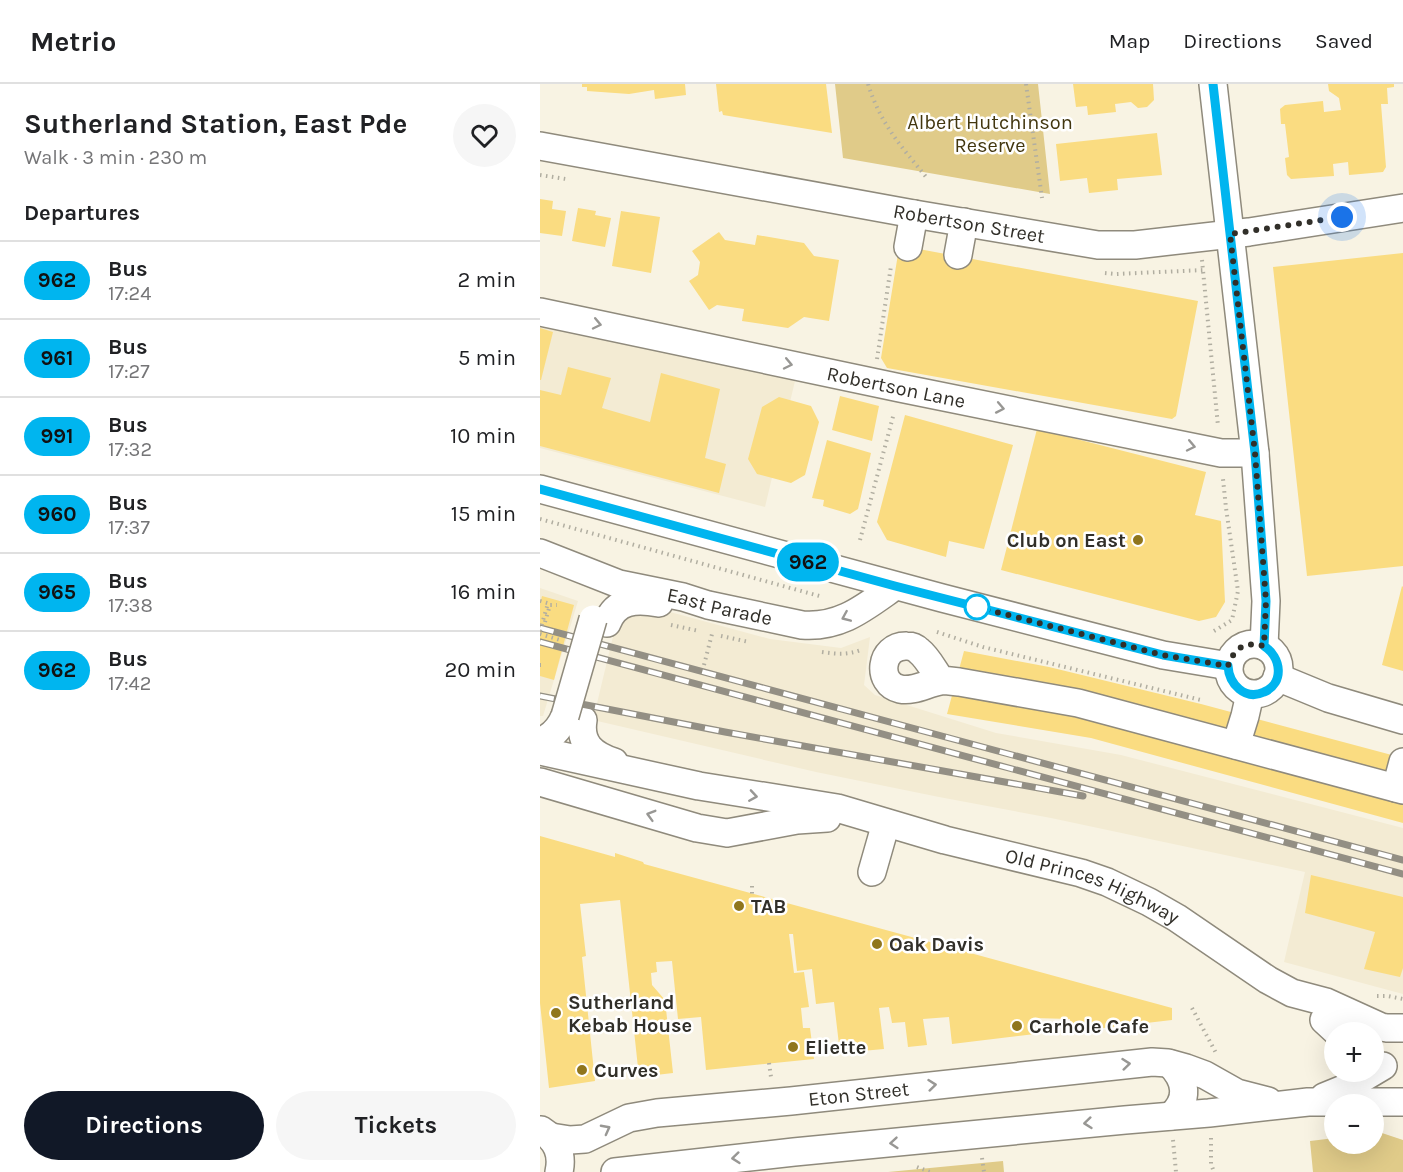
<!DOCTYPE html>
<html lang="en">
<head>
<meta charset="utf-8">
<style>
  :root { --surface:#fff; --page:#f6f6f6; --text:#202124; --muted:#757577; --line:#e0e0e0; --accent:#111827 }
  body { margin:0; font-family:Karla,sans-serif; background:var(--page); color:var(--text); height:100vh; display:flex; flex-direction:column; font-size:22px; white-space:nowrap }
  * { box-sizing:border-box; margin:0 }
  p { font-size:20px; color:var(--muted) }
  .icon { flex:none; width:33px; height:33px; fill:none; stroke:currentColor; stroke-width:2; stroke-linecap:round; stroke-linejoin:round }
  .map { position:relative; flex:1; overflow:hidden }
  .sheet { display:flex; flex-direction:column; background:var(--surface); width:540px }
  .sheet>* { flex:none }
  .badge { padding:0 12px; border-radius:20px; font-size:21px; line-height:39px }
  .buttons { position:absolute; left:784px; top:938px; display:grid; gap:12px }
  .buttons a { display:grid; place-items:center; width:60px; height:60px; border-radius:50%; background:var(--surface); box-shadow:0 6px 24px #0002; font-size:30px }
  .you { position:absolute; width:30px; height:30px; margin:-15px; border:4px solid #fff; border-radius:50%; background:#1a73e8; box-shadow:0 0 0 9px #1a73e833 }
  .map>.badge { position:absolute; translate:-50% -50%; box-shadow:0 0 0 3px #fff }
  h2 { padding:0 24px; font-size:22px; line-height:54px }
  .round { display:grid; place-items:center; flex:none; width:63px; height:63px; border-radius:32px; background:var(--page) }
  .summary { display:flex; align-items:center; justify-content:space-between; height:102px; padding:0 24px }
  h1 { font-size:28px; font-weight:700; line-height:45px }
  .action { display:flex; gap:12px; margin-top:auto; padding:12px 24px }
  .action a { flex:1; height:69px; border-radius:36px; background:var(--accent); color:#fff; font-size:24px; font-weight:700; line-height:69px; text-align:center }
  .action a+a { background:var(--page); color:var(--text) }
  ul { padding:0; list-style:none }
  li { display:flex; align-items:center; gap:18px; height:78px; padding:0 24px; border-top:2px solid var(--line) }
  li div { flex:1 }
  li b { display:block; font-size:22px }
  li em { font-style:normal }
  li .badge { min-width:66px; font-weight:700; text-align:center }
  header { display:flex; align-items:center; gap:36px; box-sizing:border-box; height:84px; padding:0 30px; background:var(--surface); border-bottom:2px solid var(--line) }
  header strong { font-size:28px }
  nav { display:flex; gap:33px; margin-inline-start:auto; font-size:21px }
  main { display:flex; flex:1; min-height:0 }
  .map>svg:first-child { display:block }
  .built { fill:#f3ebd3 }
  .green { fill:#e0cb89 }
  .building { fill:#fadc81 }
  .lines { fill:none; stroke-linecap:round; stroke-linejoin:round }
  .minor-casing { stroke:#8f8a7c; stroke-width:30 }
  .path { stroke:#b1aea1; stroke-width:4; stroke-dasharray:1.5 4.5; stroke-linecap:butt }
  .minor { stroke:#fff; stroke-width:27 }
  .rail-casing { stroke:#938f84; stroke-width:7 }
  .rail { stroke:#fff; stroke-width:4.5; stroke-dasharray:14; stroke-linecap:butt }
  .minor-bridge-casing { stroke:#8f8a7c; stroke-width:30; stroke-linecap:butt }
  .path-bridge { stroke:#b1aea1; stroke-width:4; stroke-dasharray:1.5 4.5; stroke-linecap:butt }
  .minor-bridge { stroke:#fff; stroke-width:27 }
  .oneway { stroke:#989794 }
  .line-casing { stroke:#fff; stroke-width:14 }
  .line { stroke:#00b5ef; stroke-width:9 }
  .walk { stroke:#312f29; stroke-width:6; stroke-dasharray:0 10.8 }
  .poi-dot { fill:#90761c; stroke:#fff; stroke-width:2 }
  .stop-dot { fill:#fff; stroke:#00b5ef; stroke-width:3 }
  .labels { text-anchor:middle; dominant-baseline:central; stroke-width:5; stroke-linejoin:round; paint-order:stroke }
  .park-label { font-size:20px; fill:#42360e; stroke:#fff }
  .street-label { font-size:20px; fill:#312f29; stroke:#fff }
  .poi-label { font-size:20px; font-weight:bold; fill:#312f29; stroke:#fff; text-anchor:start }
</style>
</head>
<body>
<header>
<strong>Metrio</strong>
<nav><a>Map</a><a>Directions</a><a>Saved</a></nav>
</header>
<main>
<section class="sheet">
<div class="summary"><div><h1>Sutherland Station, East Pde</h1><p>Walk · 3 min · 230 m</p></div><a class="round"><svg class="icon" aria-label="heart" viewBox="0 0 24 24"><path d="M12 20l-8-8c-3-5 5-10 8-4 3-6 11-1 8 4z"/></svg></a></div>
<h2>Departures</h2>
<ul>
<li><span class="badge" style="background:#00b5ef;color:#111">962</span><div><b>Bus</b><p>17:24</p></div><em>2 min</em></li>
<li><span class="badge" style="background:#00b5ef;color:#111">961</span><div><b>Bus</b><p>17:27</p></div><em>5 min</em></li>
<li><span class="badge" style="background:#00b5ef;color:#111">991</span><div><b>Bus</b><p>17:32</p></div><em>10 min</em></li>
<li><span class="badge" style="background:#00b5ef;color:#111">960</span><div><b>Bus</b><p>17:37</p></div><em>15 min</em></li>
<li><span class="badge" style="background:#00b5ef;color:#111">965</span><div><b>Bus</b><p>17:38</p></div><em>16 min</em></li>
<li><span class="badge" style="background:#00b5ef;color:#111">962</span><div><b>Bus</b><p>17:42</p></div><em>20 min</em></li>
</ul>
<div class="action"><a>Directions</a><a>Tickets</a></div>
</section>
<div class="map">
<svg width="863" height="1088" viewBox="0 0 863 1088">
  <rect width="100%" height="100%" fill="#f8f3e3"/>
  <path class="built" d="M0,241L255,297L225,423L0,364Z
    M0,504L38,517L3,632H0Z
    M108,522L230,555L301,564L330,553L324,601L335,611L456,649L581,671L863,744V910L744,878L765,788L511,734L399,713L276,688L53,636L76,540Z"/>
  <path class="green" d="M295,0H498L510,110L303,74Z
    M842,1049L863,1056V1088H773L770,1057L795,1054V1059H834V1050Z
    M463,1077L464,1088H348Z"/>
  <path class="building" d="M42,0H145L146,11L115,15L114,6L89,10L47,7V3H42Z
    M176,0H286L292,49L183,31L182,27L179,28Z
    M533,0H613L614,16L607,23L598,24L591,18L575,20L576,28L548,31L547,22L536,23Z
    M788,0H854V3L847,4L848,20H841L846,83L843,88L809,91L808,78L793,80L794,92L751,95L747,91L745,74L749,73L745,40H741L740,25L745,21L783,17L784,28L801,26L799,14L789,7Z
    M617,49L622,91L577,95L578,106L549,109L547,94L520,97L516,60Z
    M0,115L13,117L12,125L26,127L22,152L0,149Z
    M38,124L56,127L55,131L71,134L65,163L32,157Z
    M81,127L120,133L111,189L72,182Z
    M179,148L185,156L215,161L217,151L264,159L274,172L299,176L289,237L264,233L248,244L202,237L204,225L177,221L169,226L149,197L158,191L160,178L152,167Z
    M368,163L658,217L636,332L632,335L347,284L341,274L358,170Z
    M863,169V482L767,492L733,183Z
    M0,244L13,248L1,296H0Z
    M28,283L71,294L62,324L110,338L121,289L180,305L165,374L186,380L179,409L0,362V306L21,311Z
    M300,312L339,322L332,357L292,346Z
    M239,313L271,322L279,338L265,391L251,399L217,390L208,375L222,323Z
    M365,331L473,361L444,465L409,457L406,473L347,456L337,438Z
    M497,345L666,388L655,431L681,437L685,518L676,533L659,537L461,486Z
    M287,356L331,369L318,425L310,430L283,422L284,416L272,414Z
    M862,502L863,503V587L842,581Z
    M2,512L34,521L14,596L0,592V520Z
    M424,567L509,583L661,620L863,674V739L551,654L407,630Z
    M0,752L75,773V769L103,778L104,780L632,924V936L529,948L530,935L493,934L495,950L412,960L409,933L383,935L387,961L368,963L365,938L352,939L349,923L339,924L344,965L300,969L294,918L276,920L272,885L257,887L253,850H249L254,889L264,888L269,923L261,924L263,944H270L274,975L166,986L161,933L138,935L132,877L116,878L117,888L111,889L112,901L125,916L133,989L99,993L80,816L40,820L46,872L42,873L55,997L9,1004L0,919Z
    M771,791L863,813V884L860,893L824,885L835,848L765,829Z"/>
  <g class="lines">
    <g class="minor-casing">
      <g id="minor">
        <path d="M673,0L715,369L726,517L724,562"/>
        <path id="s1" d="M0,62L374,130L558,161H595L709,148L863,124"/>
        <path d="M368,163L374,130"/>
        <path d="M418,171L424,138"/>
        <path id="s2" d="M0,228L360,304L681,369H715"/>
        <path d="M0,405L402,514L623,571L689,582"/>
        <path id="s3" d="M0,469L79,500L143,513L168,521L262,541C301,544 325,523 355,502"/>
        <path d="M67,539C76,515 97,515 119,519"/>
        <circle cx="714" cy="585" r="25"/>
        <path d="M737,593L788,614L863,636"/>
        <path d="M419,598C413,597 406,596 401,597C387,599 374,608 360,605C336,600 339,561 367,562C371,562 375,563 379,567C388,574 394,587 401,596L419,598L538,619L863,706"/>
        <path d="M43,636C39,660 53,671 74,678"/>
        <path d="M0,657C13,653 20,644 25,632"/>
        <path d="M696,661L705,632L710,610"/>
        <path id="s4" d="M0,667L159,702L297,724L405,756L541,789L567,798L609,818L637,834L728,896L752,909L786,918L841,943L847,944H863"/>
        <path d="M0,698L157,744L187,749L257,736L287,734"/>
        <path d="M856,704L863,678"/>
        <path d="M332,788L346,739"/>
        <path d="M784,936L797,948"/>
        <path d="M630,980C647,997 649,1016 631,1032"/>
        <path d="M784,1013L806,1004L843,982"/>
        <path d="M1,1046C17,1056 23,1070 19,1088"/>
        <path id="s5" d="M11,1053L30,1056L45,1055L89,1034L117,1029L251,1017L612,978L628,979L646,984L665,991L697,1009L728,1017"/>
        <path d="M75,1088L254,1068L585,1036L669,1029L768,1018H863"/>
      </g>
    </g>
    <path class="path" d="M328,0C341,41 361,62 387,94
      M486,0L502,114
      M0,91L26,95
      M662,176L678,342
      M565,189L576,190L664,186
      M337,275L351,182
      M0,435L283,513
      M320,456L354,329
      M0,517L11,520
      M5,538L10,521H17
      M131,541L159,547
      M674,547L692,536L698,507L686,424L683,395
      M397,548L443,563L661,616
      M0,550L20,556
      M181,552L209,558
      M282,568C296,570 307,571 321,566
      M0,581H1
      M164,581L172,550
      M212,802V810
      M837,912H848L863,915
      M652,924L676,969
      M229,979L231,993
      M671,1054V1080L674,1088
      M633,1056L636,1088
      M442,1074L444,1088
      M377,1083L390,1088"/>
    <use href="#minor" class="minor"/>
    <g class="rail-casing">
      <path id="rail" d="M0,544L863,776
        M0,558L863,790
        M0,612L185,648L543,712"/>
    </g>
    <use href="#rail" class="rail"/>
    <g class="minor-bridge-casing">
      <path id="minor-bridge" d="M25,632L53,535"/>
    </g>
    <path class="path-bridge" d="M0,547L8,519"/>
    <use href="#minor-bridge" class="minor-bridge"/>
  </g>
  <defs><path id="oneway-chevron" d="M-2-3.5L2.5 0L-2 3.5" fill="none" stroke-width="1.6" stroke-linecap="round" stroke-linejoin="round" transform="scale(1.5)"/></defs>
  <g class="oneway">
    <use href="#oneway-chevron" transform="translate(57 240) rotate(12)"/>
    <use href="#oneway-chevron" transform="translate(248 280) rotate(12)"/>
    <use href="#oneway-chevron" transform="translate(460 324) rotate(11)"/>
    <use href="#oneway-chevron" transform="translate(651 362) rotate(12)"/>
    <use href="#oneway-chevron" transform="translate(306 533) rotate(157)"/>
    <use href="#oneway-chevron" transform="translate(213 712) rotate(9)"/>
    <use href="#oneway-chevron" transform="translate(111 731) rotate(-164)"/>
    <use href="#oneway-chevron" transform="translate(586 980) rotate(-6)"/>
    <use href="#oneway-chevron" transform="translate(392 1001) rotate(-6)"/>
    <use href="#oneway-chevron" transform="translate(548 1039) rotate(174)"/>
    <use href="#oneway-chevron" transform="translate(66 1045) rotate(-28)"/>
    <use href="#oneway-chevron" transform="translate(354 1059) rotate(175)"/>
    <use href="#oneway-chevron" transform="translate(196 1074) rotate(174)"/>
  </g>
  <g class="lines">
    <g class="line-casing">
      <path id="line" d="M0,405L355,502L468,531L623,571L688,582C689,600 705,617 724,608C745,599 741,573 724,562L726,517L715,369L673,0"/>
    </g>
    <use href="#line" class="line"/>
    <path class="walk" d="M437,523L623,571L688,582C694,564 705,557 724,562L726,517L715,369L690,150L802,133"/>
  </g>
  <g class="poi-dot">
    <circle cx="598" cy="456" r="6"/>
    <circle cx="199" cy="822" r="6"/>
    <circle cx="337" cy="860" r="6"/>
    <circle cx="16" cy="929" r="6"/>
    <circle cx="477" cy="942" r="6"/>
    <circle cx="253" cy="963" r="6"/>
    <circle cx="42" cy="986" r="6"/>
  </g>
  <circle class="stop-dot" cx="437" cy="523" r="12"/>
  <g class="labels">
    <g class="park-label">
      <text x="450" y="38">Albert Hutchinson<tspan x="450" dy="23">Reserve</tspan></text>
    </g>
    <g class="street-label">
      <text stroke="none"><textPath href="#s1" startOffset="436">Robertson Street</textPath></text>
      <text stroke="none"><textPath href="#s2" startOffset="364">Robertson Lane</textPath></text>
      <text stroke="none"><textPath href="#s3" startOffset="188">East Parade</textPath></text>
      <text stroke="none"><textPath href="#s4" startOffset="570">Old Princes Highway</textPath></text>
      <text stroke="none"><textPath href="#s5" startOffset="314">Eton Street</textPath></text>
    </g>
    <g class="poi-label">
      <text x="586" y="456" text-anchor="end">Club on East</text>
      <text x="211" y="822">TAB</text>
      <text x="349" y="860">Oak Davis</text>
      <text x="28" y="918">Sutherland<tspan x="28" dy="23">Kebab House</tspan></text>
      <text x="489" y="942">Carhole Cafe</text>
      <text x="265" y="963">Eliette</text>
      <text x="54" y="986">Curves</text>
    </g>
  </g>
</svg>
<div class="buttons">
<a>+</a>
<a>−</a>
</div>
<div class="you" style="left:802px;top:133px"></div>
<b class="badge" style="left:268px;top:478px;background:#00b5ef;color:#111">962</b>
</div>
</main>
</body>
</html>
